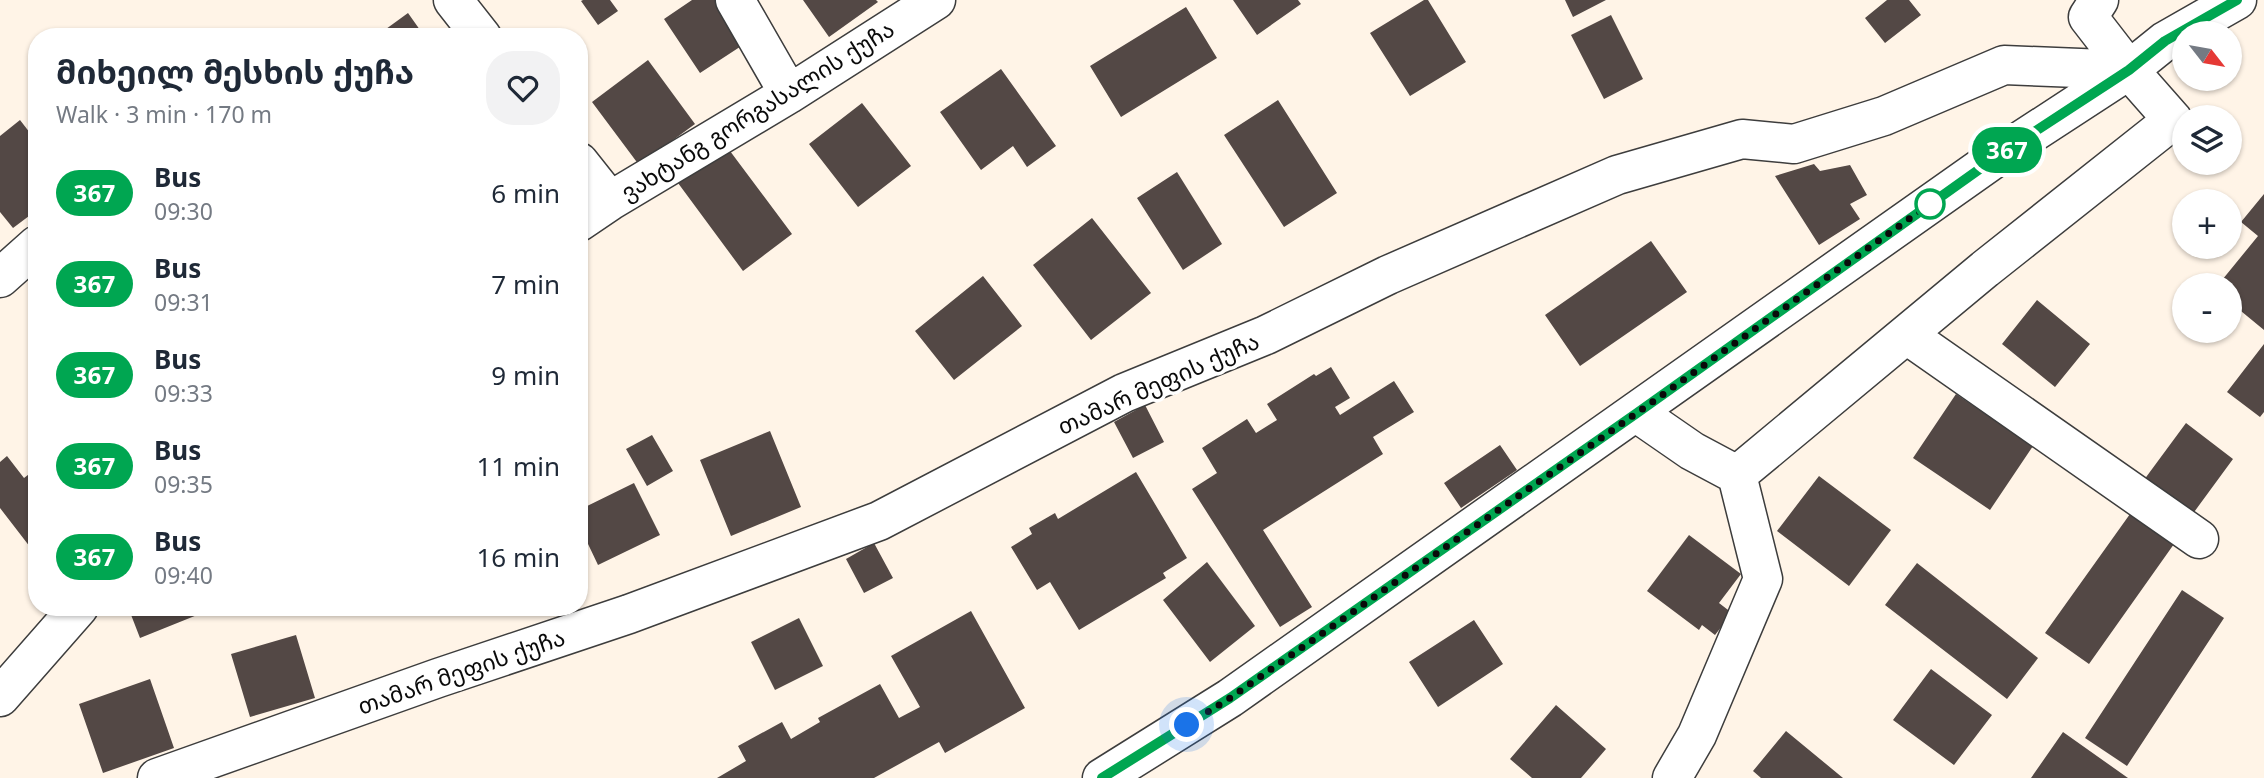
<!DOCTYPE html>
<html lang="en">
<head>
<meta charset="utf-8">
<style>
  :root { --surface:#fff; --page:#f2f2f3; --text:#1f2937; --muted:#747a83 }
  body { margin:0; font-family:Georgia,"Noto Sans Georgian",serif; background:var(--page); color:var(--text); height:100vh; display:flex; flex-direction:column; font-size:26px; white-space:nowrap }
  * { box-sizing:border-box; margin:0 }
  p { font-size:23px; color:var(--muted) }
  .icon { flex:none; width:38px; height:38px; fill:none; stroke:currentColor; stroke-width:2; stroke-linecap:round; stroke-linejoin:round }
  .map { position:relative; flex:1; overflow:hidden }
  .drawer { position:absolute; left:28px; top:28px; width:560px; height:588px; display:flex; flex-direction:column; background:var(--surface); border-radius:28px; box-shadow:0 2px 5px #0004 }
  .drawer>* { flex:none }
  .badge { padding:0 14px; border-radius:23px; font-size:24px; line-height:46px }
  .needle { width:46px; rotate:121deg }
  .buttons { position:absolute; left:2172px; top:21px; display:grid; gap:14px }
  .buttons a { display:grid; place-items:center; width:70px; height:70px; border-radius:50%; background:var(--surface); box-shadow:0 2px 5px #0004; font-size:35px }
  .you { position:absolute; width:35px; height:35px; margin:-18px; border:5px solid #fff; border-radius:50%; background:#1a73e8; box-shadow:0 0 0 10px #1a73e833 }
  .map>.badge { position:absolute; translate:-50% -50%; box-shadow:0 0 0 4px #fff }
  .round { display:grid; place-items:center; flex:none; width:74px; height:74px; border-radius:28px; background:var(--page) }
  .headline { display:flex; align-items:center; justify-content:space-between; height:119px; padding:0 28px }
  h1 { font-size:33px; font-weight:700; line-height:52px }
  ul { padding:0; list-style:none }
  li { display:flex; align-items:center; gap:21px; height:91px; padding:0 28px }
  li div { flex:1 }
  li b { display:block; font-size:26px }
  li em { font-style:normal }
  li .badge { min-width:77px; font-weight:700; text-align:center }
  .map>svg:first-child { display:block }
  .building { fill:#534845 }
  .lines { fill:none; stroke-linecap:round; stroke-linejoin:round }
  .minor-casing { stroke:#3d3d3d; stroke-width:41 }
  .minor { stroke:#fff; stroke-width:38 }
  .line-casing { stroke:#fff; stroke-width:16 }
  .line { stroke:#00a651; stroke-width:10 }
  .walk { stroke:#0a0a0a; stroke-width:7; stroke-dasharray:0 12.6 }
  .stop-dot { fill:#fff; stroke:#00a651; stroke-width:3.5 }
  .labels { text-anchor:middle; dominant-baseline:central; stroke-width:7; stroke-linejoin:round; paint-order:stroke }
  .street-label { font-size:23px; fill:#0a0a0a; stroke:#fff }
</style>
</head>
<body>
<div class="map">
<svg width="2264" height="778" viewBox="0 0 2264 778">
  <rect width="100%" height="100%" fill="#fff4e7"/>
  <path class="building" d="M583,0H610L618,11L598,25L581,1Z
    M692,0H726L752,39L700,73L664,19Z
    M803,0H876L878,2L829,37Z
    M1233,0H1298L1301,4L1257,35Z
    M1424,0H1428L1466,62L1410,96L1370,33Z
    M1565,0H1606L1573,17Z
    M1887,0H1909L1921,15L1885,43L1865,18Z
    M1186,7L1217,58L1121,117L1090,66Z
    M408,13L425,37H375Z
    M1611,15L1643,79L1604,99L1571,35Z
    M648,60L695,124L639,165L592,102Z
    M1001,69L1056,146L1027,167L1013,146L981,170L940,112Z
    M1278,100L1337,193L1284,227L1224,135Z
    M862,103L911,166L858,207L809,144Z
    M20,120L37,142V210L13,228L0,212V136Z
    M727,147L792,234L743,271L678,183Z
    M1814,164L1820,171L1850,165L1867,195L1850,204L1860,219L1819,245L1775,176Z
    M1177,172L1222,244L1183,270L1137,198Z
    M2264,194V330L2230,302V285H2218L2258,236L2241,222Z
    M1092,218L1151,293L1091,340L1033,265Z
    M1651,241L1687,292L1580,366L1545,315Z
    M983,276L1022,326L954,380L915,331Z
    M2037,300L2090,344L2055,387L2002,344Z
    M2264,344V412L2260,417L2227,392Z
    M1331,367L1350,398L1335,407L1340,415L1394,381L1414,412L1373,437L1383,454L1263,530L1312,607L1280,627L1192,489L1217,473L1202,448L1247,419L1256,433L1277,420L1267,404L1314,374L1316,376Z
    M1956,394L2033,446L1990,510L1913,458Z
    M1145,405L1164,442L1133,458L1114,422Z
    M2186,423L2233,459L2189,519L2141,484Z
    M770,431L801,507L731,536L700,460Z
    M652,435L673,471L647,486L626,449Z
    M1500,445L1517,470L1461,508L1444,483Z
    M7,456L24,478L37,468V556L0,508V462Z
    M1136,472L1187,558L1163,573L1166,578L1079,630L1050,582L1037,590L1011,547L1032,534L1029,528L1055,513L1058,519Z
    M1819,476L1891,530L1849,586L1777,531Z
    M634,483L660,535L598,565L579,525V510Z
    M2130,514L2174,544L2089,664L2045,633Z
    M1689,535L1741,574L1719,603L1732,613L1715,635L1702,625L1699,630L1647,591Z
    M874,543L893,578L864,593L846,559Z
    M1207,562L1255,626L1210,662L1163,600Z
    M1917,563L2038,658L2007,699L1885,605Z
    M2182,590L2224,618L2127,766L2085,738Z
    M128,607H217L140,638Z
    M971,611L1025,708L945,753L939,742L874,778H717L746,761L738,746L782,722L791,739L820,722L818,718L880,684L899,718L920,707L891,656Z
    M799,618L823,666L775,690L751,642Z
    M1474,620L1503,664L1438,707L1409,662Z
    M296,635L315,698L250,717L231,654Z
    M1931,669L1992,715L1954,765L1893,720Z
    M150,679L174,748L103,773L79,704Z
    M1556,705L1606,749L1581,778H1532L1510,759Z
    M1786,731L1843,778H1761L1753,771Z
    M2063,732L2128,778H2031Z"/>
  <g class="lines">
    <g class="minor-casing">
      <path id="minor" d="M453,0L482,37
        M735,0L789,94
        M579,162L610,201
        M579,222L610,201L789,94L936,0
        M0,278L37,245
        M1907,335L2199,539
        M1637,413L1692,451L1737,475L1763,579L1697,735L1672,778
        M1737,475L1985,269L2173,120L2129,70L2088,17L2099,0
        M0,697L79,607
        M157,778L438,678L629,614L879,521L1124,393L1266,335L1388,275L1617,175L1742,139L1794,144L1884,116L2004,65L2129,70
        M1102,778L1230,698L2005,151L2129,70L2165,41L2237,0"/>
    </g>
    <use href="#minor" class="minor"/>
  </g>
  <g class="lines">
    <g class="line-casing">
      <path id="line" d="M1102,778L1230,698L1637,413L2005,151L2129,70L2165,41L2237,0"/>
    </g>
    <use href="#line" class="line"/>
    <path class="walk" d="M1187,725L1230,698L1637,413L1930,204"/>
  </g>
  <circle class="stop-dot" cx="1930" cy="204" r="14"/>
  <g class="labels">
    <g class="street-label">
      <text transform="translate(757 110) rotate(-32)">ვახტანგ გორგასალის ქუჩა</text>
      <text transform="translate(1158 383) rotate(-24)">თამარ მეფის ქუჩა</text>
      <text transform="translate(461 671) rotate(-19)">თამარ მეფის ქუჩა</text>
    </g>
  </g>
</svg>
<div class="buttons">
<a><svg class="needle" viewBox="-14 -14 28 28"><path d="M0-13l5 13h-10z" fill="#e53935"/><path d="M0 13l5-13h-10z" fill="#747a83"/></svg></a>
<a><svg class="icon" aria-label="layers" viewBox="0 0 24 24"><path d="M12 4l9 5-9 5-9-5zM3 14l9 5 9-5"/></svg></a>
<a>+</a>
<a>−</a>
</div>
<div class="you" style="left:1187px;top:725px"></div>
<b class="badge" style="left:2007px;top:150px;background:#00a651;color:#fff">367</b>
<section class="drawer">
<div class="headline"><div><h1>მიხეილ მესხის ქუჩა</h1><p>Walk · 3 min · 170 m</p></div><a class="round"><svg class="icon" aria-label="heart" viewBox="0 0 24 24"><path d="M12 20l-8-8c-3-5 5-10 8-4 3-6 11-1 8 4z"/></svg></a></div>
<ul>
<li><span class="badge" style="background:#00a651;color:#fff">367</span><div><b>Bus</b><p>09:30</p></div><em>6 min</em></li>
<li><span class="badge" style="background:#00a651;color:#fff">367</span><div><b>Bus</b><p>09:31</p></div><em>7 min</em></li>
<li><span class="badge" style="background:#00a651;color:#fff">367</span><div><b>Bus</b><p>09:33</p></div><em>9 min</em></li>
<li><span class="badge" style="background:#00a651;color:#fff">367</span><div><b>Bus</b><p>09:35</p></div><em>11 min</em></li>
<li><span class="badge" style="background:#00a651;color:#fff">367</span><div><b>Bus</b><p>09:40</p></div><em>16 min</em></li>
</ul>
</section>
</div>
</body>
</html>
